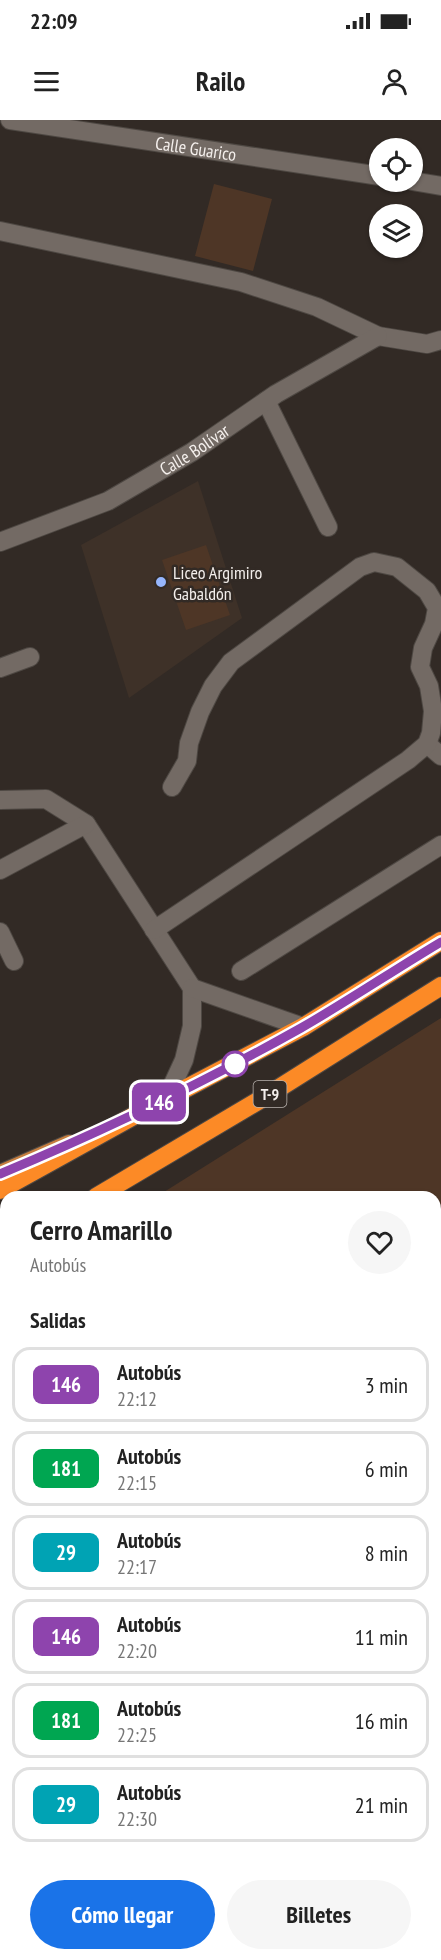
<!DOCTYPE html>
<html lang="es">
<head>
<meta charset="utf-8">
<style>
  :root { --surface:#fff; --page:#f6f6f6; --text:#222; --muted:#767676; --line:#e0e0e0; --accent:#1a73e8 }
  body { margin:0; font-family:"PT Sans Narrow",sans-serif; background:var(--page); color:var(--text); height:100vh; display:flex; flex-direction:column; font-size:22px; white-space:nowrap }
  * { box-sizing:border-box; margin:0 }
  p { font-size:20px; color:var(--muted) }
  .icon { flex:none; width:33px; height:33px; fill:none; stroke:currentColor; stroke-width:2; stroke-linecap:round; stroke-linejoin:round }
  .map { position:relative; flex:1; overflow:hidden }
  .drawer { position:absolute; left:0px; top:1071px; width:441px; height:770px; display:flex; flex-direction:column; background:var(--surface); border-radius:18px 18px 0 0; box-shadow:0 2px 4px #0004 }
  .drawer>* { flex:none }
  .badge { padding:0 12px; border-radius:9px; font-size:21px; line-height:39px }
  .controls { position:absolute; left:369px; top:18px; display:grid; gap:12px }
  .controls a { display:grid; place-items:center; width:54px; height:54px; border-radius:50%; background:var(--surface); box-shadow:0 2px 4px #0004; font-size:30px }
  .map>.badge { position:absolute; translate:-50% -50%; box-shadow:0 0 0 3px #fff }
  h2 { padding:0 30px; font-size:22px; line-height:54px }
  .round { display:grid; place-items:center; flex:none; width:63px; height:63px; border-radius:32px; background:var(--page) }
  .overview { display:flex; align-items:center; justify-content:space-between; height:102px; padding:0 30px }
  h1 { font-size:28px; font-weight:600; line-height:45px }
  .cta { display:flex; gap:12px; margin-top:auto; padding:12px 30px }
  .cta a { flex:1; height:69px; border-radius:36px; background:var(--accent); color:#fff; font-size:24px; font-weight:600; line-height:69px; text-align:center }
  .cta a+a { background:var(--page); color:var(--text) }
  ul { padding:0; list-style:none }
  li { display:flex; align-items:center; gap:18px; height:75px; margin:0 12px 9px; padding:0 18px; border:3px solid var(--line); border-radius:18px }
  li div { flex:1 }
  li b { display:block; font-size:22px }
  li em { font-style:normal }
  li .badge { min-width:66px; font-weight:700; text-align:center }
  .status { display:flex; justify-content:space-between; align-items:center; height:42px; padding:0 30px; background:var(--surface); direction:ltr }
  .status svg { height:16px; fill:currentColor }
  header { display:flex; justify-content:space-between; align-items:center; height:78px; padding:0 30px; background:var(--surface); font-size:27px; font-weight:600 }
  .map>svg:first-child { display:block }
  .built { fill:#3e3128 }
  .green { fill:#4e3626 }
  .lines { fill:none; stroke-linecap:round; stroke-linejoin:round }
  .minor-casing { stroke:#4e4843; stroke-width:20 }
  .major-casing { stroke:#4e4843; stroke-width:20 }
  .highway-casing { stroke:#4e4843; stroke-width:20 }
  .minor { stroke:#736a64; stroke-width:18 }
  .major { stroke:#c57d3f; stroke-width:18 }
  .highway { stroke:#fc8a26; stroke-width:18 }
  .line-casing { stroke:#fff; stroke-width:14 }
  .line { stroke:#8e44ad; stroke-width:9 }
  .poi-dot { fill:#96b6fd; stroke:#322a25; stroke-width:2 }
  .stop-dot { fill:#fff; stroke:#8e44ad; stroke-width:3 }
  .labels { text-anchor:middle; dominant-baseline:central; stroke-width:5; stroke-linejoin:round; paint-order:stroke }
  .shield { fill:#322a25; stroke:#bab4b0; stroke-width:1.5 }
  .shield-label { font-size:16px; font-weight:bold; fill:#f4efec }
  .street-label { font-size:18px; fill:#f4efec; stroke:#322a25 }
  .poi-label { font-size:18px; fill:#f4efec; stroke:#322a25; text-anchor:start }
</style>
</head>
<body>
<div class="status"><b>22:09</b><svg viewBox="0 0 49 12"><path d="M0 12V9h3v3zM5 12V6h3v6zM10 12V3h3v9zM15 12V0h3v12zM26 1h20v11H26zM47 4h2v5h-2z"/></svg></div>
<header><svg class="icon" aria-label="menu" viewBox="0 0 24 24"><path d="M4 6h16M4 12h16M4 18h16"/></svg>Railo<svg class="icon" aria-label="person" viewBox="0 0 24 24"><circle cx="12" cy="8" r="4"/><path d="M4 21q1-7 8-7t8 7"/></svg></header>
<div class="map">
<svg width="441" height="1840" viewBox="0 0 441 1840">
  <rect width="100%" height="100%" fill="#322a25"/>
  <path class="built" d="M198,361L242,498L129,578L81,425Z"/>
  <path class="green" d="M214,64L272,79L253,151L195,136Z
    M206,425L230,495L186,510L162,440Z
    M441,898V1132L435,1137V1077H156Z
    M6,1171V1501L0,1506V1175Z
    M441,1288V1520L435,1526V1293Z
    M6,1645V1747L0,1752V1650Z
    M435,1699L441,1705V1840H0V1773L6,1769V1834H435Z"/>
  <g class="lines">
    <g class="minor-casing">
      <g id="minor">
        <path id="s1" d="M10,0L380,56"/>
        <path d="M412,61L441,66"/>
        <path d="M0,111L241,162L317,187L378,216L427,224L441,220"/>
        <path d="M266,281L328,407"/>
        <path id="s2" d="M0,422L108,381L192,332L276,274L378,216"/>
        <path d="M0,548L30,537"/>
        <path d="M427,624L441,636"/>
        <path d="M0,680L46,679L86,704L192,868V906L184,940L166,979"/>
        <path d="M0,750L86,704"/>
        <path d="M154,810L408,640L427,624L431,613L433,591L429,566L420,547L423,528L434,504L437,488L427,471L397,447L374,442L360,447L231,542L213,566L200,592L189,623L187,641L172,667"/>
        <path d="M0,812L14,841"/>
        <path d="M241,851L441,725"/>
        <path d="M192,868L303,907"/>
        <path d="M435,1559L441,1552"/>
        <path d="M435,1617L441,1624"/>
        <path d="M435,1662L441,1669"/>
      </g>
    </g>
    <g class="major-casing">
      <path id="major" d="M0,1054L69,1024"/>
    </g>
    <g class="highway-casing">
      <path id="highway" d="M0,1070L139,993L303,907L441,821
        M96,1077L268,975L441,866
        M0,1134L6,1130
        M435,1212L441,1207
        M435,1251L441,1246
        M0,1562L6,1557
        M0,1608L6,1604"/>
    </g>
    <use href="#minor" class="minor"/>
    <use href="#major" class="major"/>
    <use href="#highway" class="highway"/>
  </g>
  <g class="lines">
    <g class="line-casing">
      <path id="line" d="M0,1054C103,1011 203,963 301,908C348,881 394,850 441,822"/>
    </g>
    <use href="#line" class="line"/>
  </g>
  <circle class="poi-dot" cx="161" cy="462" r="6"/>
  <circle class="stop-dot" cx="235" cy="944" r="12"/>
  <g class="labels">
    <rect class="shield" x="253.5" y="961" width="33" height="26" rx="4.5"/>
    <g class="shield-label">
      <text x="270" y="974">T-9</text>
    </g>
    <g class="street-label">
      <text stroke="none"><textPath href="#s1" startOffset="188">Calle Guarico</textPath></text>
      <text stroke="none"><textPath href="#s2" startOffset="216">Calle Bolívar</textPath></text>
    </g>
    <g class="poi-label">
      <text x="173" y="452">Liceo Argimiro<tspan x="173" dy="21">Gabaldón</tspan></text>
    </g>
  </g>
</svg>
<div class="controls">
<a><svg class="icon" aria-label="locate" viewBox="0 0 24 24"><circle cx="12" cy="12" r="6"/><path d="M12 2v4M12 18v4M2 12h4M18 12h4"/></svg></a>
<a><svg class="icon" aria-label="layers" viewBox="0 0 24 24"><path d="M12 4l9 5-9 5-9-5zM3 14l9 5 9-5"/></svg></a>
</div>
<b class="badge" style="left:159px;top:982px;background:#8e44ad;color:#fff">146</b>
<section class="drawer">
<div class="overview"><div><h1>Cerro Amarillo</h1><p>Autobús</p></div><a class="round"><svg class="icon" aria-label="heart" viewBox="0 0 24 24"><path d="M12 20l-8-8c-3-5 5-10 8-4 3-6 11-1 8 4z"/></svg></a></div>
<h2>Salidas</h2>
<ul>
<li><span class="badge" style="background:#8e44ad;color:#fff">146</span><div><b>Autobús</b><p>22:12</p></div><em>3 min</em></li>
<li><span class="badge" style="background:#00a651;color:#fff">181</span><div><b>Autobús</b><p>22:15</p></div><em>6 min</em></li>
<li><span class="badge" style="background:#00a3b4;color:#fff">29</span><div><b>Autobús</b><p>22:17</p></div><em>8 min</em></li>
<li><span class="badge" style="background:#8e44ad;color:#fff">146</span><div><b>Autobús</b><p>22:20</p></div><em>11 min</em></li>
<li><span class="badge" style="background:#00a651;color:#fff">181</span><div><b>Autobús</b><p>22:25</p></div><em>16 min</em></li>
<li><span class="badge" style="background:#00a3b4;color:#fff">29</span><div><b>Autobús</b><p>22:30</p></div><em>21 min</em></li>
</ul>
<div class="cta"><a>Cómo llegar</a><a>Billetes</a></div>
</section>
</div>
</body>
</html>
